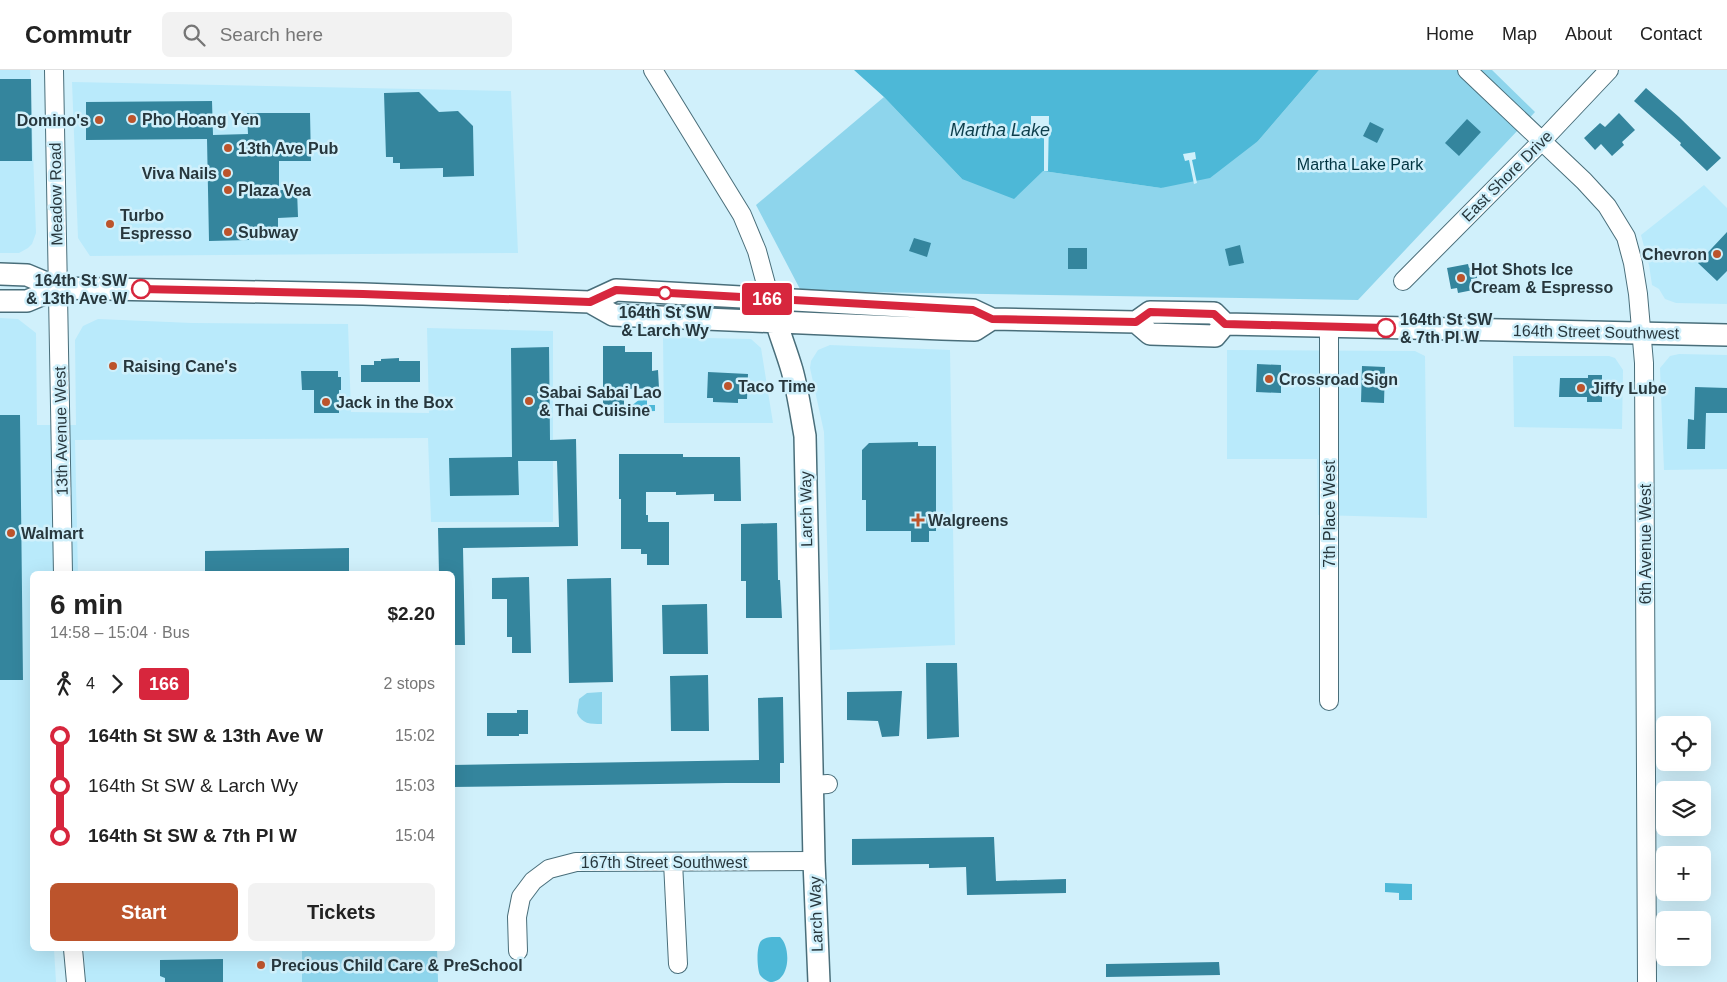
<!DOCTYPE html>
<html lang="en">
<head>
<meta charset="utf-8">
<style>
  :root { --surface:#fff; --page:#f2f2f2; --text:#222; --muted:#767676; --line:#e0e0e0; --accent:#bc542c }
  body { margin:0; font-family:Arial,sans-serif; background:var(--page); color:var(--text); height:100vh; display:flex; flex-direction:column; font-size:19px; white-space:nowrap }
  * { box-sizing:border-box; margin:0 }
  p { font-size:16px; color:var(--muted) }
  .icon { flex:none; width:28px; height:28px; fill:none; stroke:currentColor; stroke-width:2; stroke-linecap:round; stroke-linejoin:round }
  .map { position:relative; flex:1; overflow:hidden }
  .panel { position:absolute; left:30px; top:501px; width:425px; height:380px; display:flex; flex-direction:column; background:var(--surface); border-radius:8px; box-shadow:0 5px 20px #0002 }
  .panel>* { flex:none }
  .badge { padding:0 10px; border-radius:4px; font-size:18px; line-height:32px }
  .tools { position:absolute; left:1656px; top:646px; display:grid; gap:10px }
  .tools a { display:grid; place-items:center; width:55px; height:55px; border-radius:8px; background:var(--surface); box-shadow:0 5px 20px #0002; font-size:25px }
  .map>.badge { position:absolute; translate:-50% -50%; box-shadow:0 0 0 2px #fff }
  .legs { display:flex; align-items:center; gap:8px; height:55px; padding:0 20px; font-size:16px }
  .legs p { margin-inline-start:auto }
  .head { display:flex; align-items:center; justify-content:space-between; height:85px; padding:0 20px }
  h1 { font-size:28px; font-weight:700; line-height:38px }
  .action { display:flex; gap:10px; margin-top:auto; padding:10px 20px }
  .action a { flex:1; height:58px; border-radius:8px; background:var(--accent); color:#fff; font-size:20px; font-weight:700; line-height:58px; text-align:center }
  .action a+a { background:var(--page); color:var(--text) }
  ul { padding:0 20px; list-style:none }
  li { display:flex; align-items:center; gap:18px; height:50px; font-size:19px }
  li i { display:grid; place-items:center; width:8px; height:100%; margin:0 6px; background:currentColor }
  li i::after { content:''; width:12px; height:12px; margin:-6px; border:4px solid; border-radius:50%; background:var(--surface) }
  li p { margin-inline-start:auto }
  li:first-child i { background:linear-gradient(#0000 50%,currentColor 0) }
  li:last-child i { background:linear-gradient(currentColor 50%,#0000 0) }
  header { display:flex; align-items:center; gap:30px; box-sizing:border-box; height:70px; padding:0 25px; background:var(--surface); border-bottom:1px solid var(--line) }
  header strong { font-size:24px }
  nav { display:flex; gap:28px; margin-inline-start:auto; font-size:18px }
  .search { width:350px; height:45px; background:var(--page); display:flex; align-items:center; gap:12px; box-sizing:border-box; padding:0 18px; border-radius:8px; color:var(--muted); font-size:19px }
  .map>svg:first-child { display:block }
  .built { fill:#b9eafb }
  .green { fill:#8ed5ec }
  .water { fill:#4db8d7 }
  .pier { fill:#d0f0fb }
  .building { fill:#34859d }
  .lines { fill:none; stroke-linecap:round; stroke-linejoin:round }
  .minor-casing { stroke:#496e7a; stroke-width:20 }
  .major-casing { stroke:#496e7a; stroke-width:24 }
  .minor { stroke:#fff; stroke-width:18 }
  .major { stroke:#fff; stroke-width:21 }
  .line-1-casing { stroke:#fff; stroke-width:11 }
  .line-1 { stroke:#d7263d; stroke-width:8 }
  .poi-dot { fill:#bc542c; stroke:#d0f0fb; stroke-width:2 }
  .stop-1-dot { fill:#fff; stroke:#d7263d; stroke-width:2.5 }
  .labels { text-anchor:middle; dominant-baseline:central; stroke-width:5; stroke-linejoin:round; paint-order:stroke }
  .poi-label { font-size:16px; font-weight:bold; fill:#27373d; stroke:#d0f0fb; text-anchor:start }
  .park-label { font-size:16px; fill:#013441; stroke:#d0f0fb }
  .street-label { font-size:16px; fill:#27373d; stroke:#d0f0fb }
  .stop-label { font-size:16px; font-weight:bold; fill:#27373d; stroke:#d0f0fb; text-anchor:end }
  .water-label { font-size:18px; font-style:italic; fill:#0d3e4b; stroke:#d0f0fb }
</style>
</head>
<body>
<header>
<strong>Commutr</strong>
<div class="search"><svg class="icon" aria-label="search" viewBox="0 0 24 24"><circle cx="10" cy="10" r="6"/><path d="M15 15l6 6"/></svg>Search here</div>
<nav><a>Home</a><a>Map</a><a>About</a><a>Contact</a></nav>
</header>
<div class="map">
<svg width="1727" height="912" viewBox="0 0 1727 912">
  <rect width="100%" height="100%" fill="#d0f0fb"/>
  <path class="built" d="M0,0H30L36,163L32,174L28,178L19,183H0Z
    M72,12L511,21L518,183L90,186L78,168Z
    M1704,115L1727,138V234L1676,233L1665,229L1659,219L1652,215L1649,195L1641,165Z
    M0,248L18,249L36,263L37,355H76L75,270L83,256L98,249L192,253L348,254L351,342L429,343L427,258L553,261V452H431L428,368L75,370L78,504H32V879H54L56,912H0Z
    M663,267L751,269L761,278L773,353H664Z
    M830,275L950,280L955,575L830,580L824,362L810,298L811,291L818,280Z
    M1227,280L1415,281L1425,286L1427,448L1318,445L1317,389H1227Z
    M1679,284L1727,285V399L1664,400L1660,298L1670,286Z
    M1513,286H1609L1615,288L1623,300L1622,359L1514,357Z
    M84,879H437L438,912H86Z"/>
  <path class="green" d="M1319,0H1492L1535,42L1358,230L801,221L756,135L884,27L962,109L1043,101L1161,118L1258,71Z
    M602,622V654C590,654 582,654 577,643L579,629L587,623Z
    M302,879H437L438,912H302Z"/>
  <path class="water" d="M854,0H1319L1258,71L1210,108L1161,118L1043,101L1014,129L962,109L884,27Z
    M640,329H647V335H655V341L629,342L630,337Z
    M1385,813L1412,814V830H1399V823L1385,822Z
    M772,867H780C791,876 791,912 770,912C766,911 762,908 760,905C757,898 756,877 761,871C764,868 768,867 772,867Z"/>
  <path class="pier" d="M1031,46H1049L1048,101H1044V55H1031Z
    M1195,82L1196,89L1192,90L1197,113L1194,114L1189,90L1185,91L1183,84Z"/>
  <path class="building" d="M0,9H31L32,91H0Z
    M1646,18L1679,47L1721,88L1707,101L1680,75L1681,73L1634,31Z
    M419,22L439,42L458,41L473,56L474,106L443,107V98L400,99V93H393V87H386L384,23Z
    M212,31L213,65L248,64L247,43H310L311,91H279V120H297L298,147L278,148V158L249,159V170L209,171L207,69L86,70V32Z
    M1619,43L1635,60L1622,72L1624,75L1612,86L1601,74L1595,80L1584,68L1600,53L1605,57Z
    M1467,49L1481,62L1459,86L1445,73Z
    M1370,52L1384,59L1377,73L1363,66Z
    M1727,162V201L1717,211L1698,193Z
    M914,168L931,173L927,187L909,181Z
    M1240,175L1244,193L1229,196L1225,179Z
    M1068,178H1087V199H1068Z
    M1468,194L1469,198L1475,196L1477,208L1471,209L1473,220L1458,223L1457,218L1451,219L1447,198Z
    M603,276H625V282H652V301L658,300L659,318L624,319V338H603Z
    M549,277L550,370L576,369L578,476L463,478L465,575H452V504H439L438,458L559,457L557,391H518L519,425L450,426L449,388L512,387L511,278Z
    M399,288V291H420V312H361V295H374V291H381V289Z
    M1257,294L1281,295V323L1256,322Z
    M1362,296L1385,297L1384,333L1361,332Z
    M301,301H338V307H341V320H339V343H314V320H302Z
    M708,302L748,304L747,329H738V333L713,332V328H707Z
    M1588,305H1602V332H1587V327H1559L1560,308H1588Z
    M1695,317L1727,318V343H1706L1705,379H1687L1688,349L1694,350Z
    M0,345H20L23,610H0Z
    M918,372V376H936V461H929V472H911V461H866V430H862V380L869,373Z
    M619,384H683V387H740L741,431H714V424L676,425V422H646V445H648V452H669V495H647V484H641V479H621V429H619Z
    M777,453L778,510H780L782,548H746V511H741V454Z
    M349,478V504H205V481Z
    M529,507L531,583H512V567H507V529H492V508Z
    M611,508L613,612L569,613L567,509Z
    M707,534L708,584H663L662,535Z
    M926,593H957L959,667L927,669Z
    M708,605L709,661H671L670,606Z
    M902,621L899,666L882,667L878,651L847,650V622Z
    M783,627L784,693H780V713H726L452,717V695L759,690L758,628Z
    M517,640H528V664H519V666H487V643H517Z
    M994,767L996,811L1066,809V823L967,825L966,797L929,798V794L852,795V769Z
    M223,889V912H165V908L160,906V890Z
    M1219,892L1220,905L1106,907V894Z"/>
  <g class="lines">
    <g class="minor-casing">
      <path id="minor" d="M54,0L63,504
        M653,0L742,145L757,181L770,229
        M1467,0L1584,111L1607,136L1626,167L1633,193L1638,224L1644,293L1647,912
        M1403,211L1541,72L1609,0
        M1329,631V257
        M812,715L828,714
        M673,792L678,894
        M73,879L76,912
        M518,881L517,847L521,827L533,811L549,799L576,792L814,791"/>
    </g>
    <g class="major-casing">
      <path id="major" d="M0,204L27,205L58,218L363,224L590,232L616,220L973,240L992,249L1136,252L1150,242L1214,243L1225,254L1727,265
        M770,229C775,253 785,276 792,300C798,322 801,344 805,366L814,791L819,912
        M0,231H27L58,218
        M590,232L613,245L942,259L975,260L992,249
        M1136,252L1150,264L1215,266L1225,254"/>
    </g>
    <use href="#minor" class="minor"/>
    <use href="#major" class="major"/>
  </g>
  <g class="lines">
    <g class="line-1-casing">
      <path id="line-1" d="M141,219L363,224L590,232L616,220L973,240L992,249L1136,252L1150,242L1214,244L1225,254L1386,258"/>
    </g>
    <use href="#line-1" class="line-1"/>
  </g>
  <g class="poi-dot">
    <circle cx="132" cy="49" r="5"/>
    <circle cx="99" cy="50" r="5"/>
    <circle cx="228" cy="78" r="5"/>
    <circle cx="227" cy="103" r="5"/>
    <circle cx="228" cy="120" r="5"/>
    <circle cx="110" cy="154" r="5"/>
    <circle cx="228" cy="162" r="5"/>
    <circle cx="1717" cy="184" r="5"/>
    <circle cx="1461" cy="208" r="5"/>
    <circle cx="113" cy="296" r="5"/>
    <circle cx="1269" cy="309" r="5"/>
    <circle cx="728" cy="316" r="5"/>
    <circle cx="1581" cy="318" r="5"/>
    <circle cx="529" cy="331" r="5"/>
    <circle cx="326" cy="332" r="5"/>
    <path d="M915.5 442.5h5v5h5v5h-5v5h-5v-5h-5v-5h5z"/>
    <circle cx="11" cy="463" r="5"/>
    <circle cx="261" cy="895" r="5"/>
  </g>
  <g class="stop-1-dot">
    <circle cx="141" cy="219" r="9"/>
    <circle cx="665" cy="223" r="6"/>
    <circle cx="1386" cy="258" r="9"/>
  </g>
  <g class="labels">
    <g class="poi-label">
      <text x="142" y="49">Pho Hoang Yen</text>
      <text x="89" y="50" text-anchor="end">Domino's</text>
      <text x="238" y="78">13th Ave Pub</text>
      <text x="217" y="103" text-anchor="end">Viva Nails</text>
      <text x="238" y="120">Plaza Vea</text>
      <text x="120" y="145">Turbo<tspan x="120" dy="18">Espresso</tspan></text>
      <text x="238" y="162">Subway</text>
      <text x="1707" y="184" text-anchor="end">Chevron</text>
      <text x="1471" y="199">Hot Shots Ice<tspan x="1471" dy="18">Cream &amp; Espresso</tspan></text>
      <text x="123" y="296">Raising Cane's</text>
      <text x="1279" y="309">Crossroad Sign</text>
      <text x="738" y="316">Taco Time</text>
      <text x="1591" y="318">Jiffy Lube</text>
      <text x="539" y="322">Sabai Sabai Lao<tspan x="539" dy="18">&amp; Thai Cuisine</tspan></text>
      <text x="336" y="332">Jack in the Box</text>
      <text x="928" y="450">Walgreens</text>
      <text x="21" y="463">Walmart</text>
      <text x="271" y="895">Precious Child Care &amp; PreSchool</text>
    </g>
    <g class="park-label">
      <text x="1360" y="94">Martha Lake Park</text>
    </g>
    <g class="street-label">
      <text transform="translate(1507 106) rotate(-45)">East Shore Drive</text>
      <text transform="translate(56 124) rotate(-91)">Meadow Road</text>
      <text transform="translate(1596 262) rotate(1)">164th Street Southwest</text>
      <text transform="translate(61 361) rotate(-91)">13th Avenue West</text>
      <text transform="translate(806 439) rotate(-91)">Larch Way</text>
      <text transform="translate(1329 444) rotate(-90)">7th Place West</text>
      <text transform="translate(1645 474) rotate(-90)">6th Avenue West</text>
      <text x="664" y="792">167th Street Southwest</text>
      <text transform="translate(816 844) rotate(-92)">Larch Way</text>
    </g>
    <g class="stop-label">
      <text x="127" y="210">164th St SW<tspan x="127" dy="18">&amp; 13th Ave W</tspan></text>
      <text x="665" y="242" text-anchor="middle">164th St SW<tspan x="665" dy="18">&amp; Larch Wy</tspan></text>
      <text x="1400" y="249" text-anchor="start">164th St SW<tspan x="1400" dy="18">&amp; 7th Pl W</tspan></text>
    </g>
    <g class="water-label">
      <text x="1000" y="60">Martha Lake</text>
    </g>
  </g>
</svg>
<div class="tools">
<a><svg class="icon" aria-label="locate" viewBox="0 0 24 24"><circle cx="12" cy="12" r="6"/><path d="M12 2v4M12 18v4M2 12h4M18 12h4"/></svg></a>
<a><svg class="icon" aria-label="layers" viewBox="0 0 24 24"><path d="M12 4l9 5-9 5-9-5zM3 14l9 5 9-5"/></svg></a>
<a>+</a>
<a>−</a>
</div>
<b class="badge" style="left:767px;top:229px;background:#d7263d;color:#fff">166</b>
<section class="panel">
<div class="head"><div><h1>6 min</h1><p>14:58 – 15:04 · Bus</p></div><b>$2.20</b></div>
<div class="legs"><svg class="icon" aria-label="walk" viewBox="0 0 24 24"><circle cx="13" cy="4" r="2"/><path d="M13 8l-2 6 4 7M11 14l-3 7M7 12l3-4h3l4 4"/></svg>4<svg class="icon" aria-label="forward" viewBox="0 0 24 24"><path d="M9 5l7 7-7 7"/></svg><b class="badge" style="background:#d7263d;color:#fff">166</b><p>2 stops</p></div>
<ul>
<li><i style="color:#d7263d"></i><b>164th St SW &amp; 13th Ave W</b><p>15:02</p></li>
<li><i style="color:#d7263d"></i><span>164th St SW &amp; Larch Wy</span><p>15:03</p></li>
<li><i style="color:#d7263d"></i><b>164th St SW &amp; 7th Pl W</b><p>15:04</p></li>
</ul>
<div class="action"><a>Start</a><a>Tickets</a></div>
</section>
</div>
</body>
</html>
